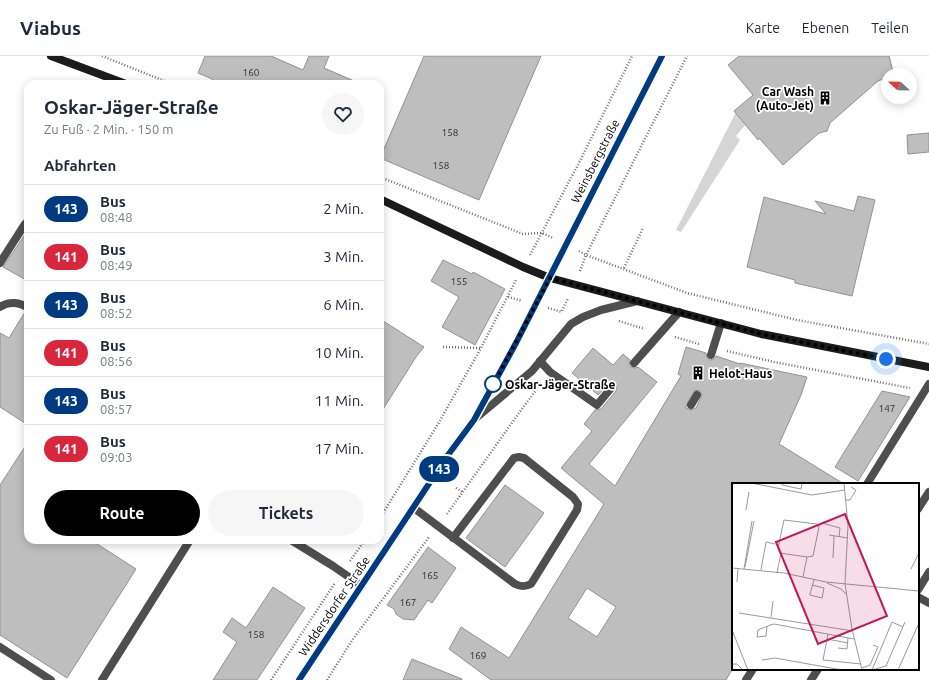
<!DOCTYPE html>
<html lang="de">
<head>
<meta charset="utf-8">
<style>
  :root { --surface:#fff; --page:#f6f6f7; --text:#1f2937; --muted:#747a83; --line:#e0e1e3; --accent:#000 }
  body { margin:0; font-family:Ubuntu,sans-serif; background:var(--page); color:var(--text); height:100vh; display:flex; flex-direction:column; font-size:15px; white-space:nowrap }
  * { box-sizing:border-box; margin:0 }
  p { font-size:13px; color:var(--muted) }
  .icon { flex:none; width:22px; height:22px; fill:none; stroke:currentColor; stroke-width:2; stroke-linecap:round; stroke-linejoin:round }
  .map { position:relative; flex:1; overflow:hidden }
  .side { position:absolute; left:24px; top:24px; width:360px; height:464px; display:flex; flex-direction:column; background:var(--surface); border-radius:12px; box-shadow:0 2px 10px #0003 }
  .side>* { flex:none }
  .badge { padding:0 8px; border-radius:13px; font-size:14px; line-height:26px }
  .needle { width:26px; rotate:292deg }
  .tools { position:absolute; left:881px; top:12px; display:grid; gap:8px }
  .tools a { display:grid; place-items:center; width:36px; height:36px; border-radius:50%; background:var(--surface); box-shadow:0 2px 10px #0003; font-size:20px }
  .you { position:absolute; width:20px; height:20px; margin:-10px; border:3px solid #fff; border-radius:50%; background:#1a73e8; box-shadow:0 0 0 6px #1a73e833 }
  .map>.badge { position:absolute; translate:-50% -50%; box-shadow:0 0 0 2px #fff }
  h2 { padding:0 20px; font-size:15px; line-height:36px }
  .round { display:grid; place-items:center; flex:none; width:42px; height:42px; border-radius:21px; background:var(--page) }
  .overview { display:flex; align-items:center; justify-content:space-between; height:68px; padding:0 20px }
  h1 { font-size:19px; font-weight:700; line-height:30px }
  .action { display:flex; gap:8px; margin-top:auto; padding:8px 20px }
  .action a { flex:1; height:46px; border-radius:24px; background:var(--accent); color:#fff; font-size:16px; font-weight:700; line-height:46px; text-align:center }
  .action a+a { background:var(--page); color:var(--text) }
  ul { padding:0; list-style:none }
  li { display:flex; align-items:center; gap:12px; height:48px; padding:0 20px; border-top:1px solid var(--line) }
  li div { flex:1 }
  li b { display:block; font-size:15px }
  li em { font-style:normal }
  li .badge { min-width:44px; font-weight:700; text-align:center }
  header { display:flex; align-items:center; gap:24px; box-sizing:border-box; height:56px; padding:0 20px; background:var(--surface); border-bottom:1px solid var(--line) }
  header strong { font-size:19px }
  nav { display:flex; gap:22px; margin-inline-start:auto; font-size:14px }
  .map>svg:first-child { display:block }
  .green { fill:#d5d5d5 }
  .building { fill:#bebebe; stroke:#929292; fill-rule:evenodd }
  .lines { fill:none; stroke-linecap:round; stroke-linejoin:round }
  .path { stroke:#707070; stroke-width:2.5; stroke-dasharray:1 2; stroke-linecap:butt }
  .lane { stroke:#4e4e4e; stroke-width:8 }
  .street { stroke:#4e4e4e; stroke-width:8 }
  .secondary { stroke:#1b1b1b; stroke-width:8 }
  .line-casing { stroke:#fff; stroke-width:9 }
  .line { stroke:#003b80; stroke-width:6 }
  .walk { stroke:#000; stroke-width:4; stroke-dasharray:0 7.2 }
  .stop-dot { fill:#fff; stroke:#003b80; stroke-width:2 }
  .labels { text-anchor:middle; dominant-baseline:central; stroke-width:3.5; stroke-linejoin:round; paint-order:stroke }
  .number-label { font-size:10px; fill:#303030 }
  .poi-label { font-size:12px; font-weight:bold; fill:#000; stroke:#fff; text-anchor:end }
  .street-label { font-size:12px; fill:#000; stroke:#fff }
  .stop-label { font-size:12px; font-weight:bold; fill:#000; stroke:#fff; text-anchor:start }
  .inset-road { fill:none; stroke:#999; stroke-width:1 }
  .view { fill:#c2185b; fill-opacity:0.15; stroke:#c2185b; stroke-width:2 }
  .inset-edge { fill:none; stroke:#000; stroke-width:2 }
</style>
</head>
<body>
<header>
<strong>Viabus</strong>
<nav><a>Karte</a><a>Ebenen</a><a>Teilen</a></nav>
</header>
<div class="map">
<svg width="929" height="624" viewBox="0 0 929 624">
  <rect width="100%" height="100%" fill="#fff"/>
  <path class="green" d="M734,55L746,68L736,80L740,84L681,176L676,174L735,58Z"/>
  <path class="building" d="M205,0H271L303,14L309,0H329L324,12L361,28H224L220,26L214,28L212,23L198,17Z
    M424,0H541L479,144L380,102Z
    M739,0H889L894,19H888V21L878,25L830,67L827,75L819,77L783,109L759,82L758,84L734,55L753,39L728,9Z
    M929,77V96L908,98L907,79Z
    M858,140L875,144L852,240L795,227V224L747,211L764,141L826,158L815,145L854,155Z
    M28,174V225L3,211Z
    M443,204L472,218L473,216L505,233L475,289L442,271L459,241L431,225Z
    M25,256L28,257V369L0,351V277L9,282Z
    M380,263L424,291L416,301L380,358Z
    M686,291L706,297L707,302L710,304L714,303L716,300L740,308V307L807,321L801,339L779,388L844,428H733V612L726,624H491L449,593L461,571L509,602L604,448L561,412L592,375L584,368L595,354L601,353L616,335L617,329L613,326H610L598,339L572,317L593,292L613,309L623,298L630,304L629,308L631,311L635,312L638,311L657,326L589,408L615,430L681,320L678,318ZM695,334L700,335L702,339L696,352L691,354L686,352V349ZM587,532L616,551L597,581L568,562Z
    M882,335L910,341L858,425L835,411Z
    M28,386V484H91L136,513L67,622L0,579V429Z
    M505,429L544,457L505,511L466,482Z
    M428,491L456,512L432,547L428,544L414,564L403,563L396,558L394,553L387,549Z
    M273,531L305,552L257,624H213L237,586L223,576L232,562L246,572Z
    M412,603L462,623V624H403Z"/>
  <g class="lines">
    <path class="path" d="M102,0L172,28
      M380,121L523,178L542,177L553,182
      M579,195L586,199L687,237L797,264L929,288
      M530,199L580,105L632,0
      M624,212L643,172
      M580,215L586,199L687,0
      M508,241L522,245
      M548,252L562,256
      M562,255L568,242
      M619,265L645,273
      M675,281L699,288
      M443,291L481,292
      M727,295L774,306L910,332
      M456,432L463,436
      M447,458L524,350L540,329
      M380,462L438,368L481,292L516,224
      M350,505L365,484
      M271,624L335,527
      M327,624L353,583L429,481"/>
    <path class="lane" d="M0,207L25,168L28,165
      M0,251C9,245 20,246 28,252
      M711,299L721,267
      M540,305L550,316L597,349L612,331
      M634,307L679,256
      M691,349L697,339
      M867,428L929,328
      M414,452L515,528C521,531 525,531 531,528L577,454L578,448L573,441L524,402L519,401L514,402L453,482
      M918,453L929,436
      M291,484L333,510L362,530
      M918,534L929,516
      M918,541L929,547
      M0,591L51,624
      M102,624L190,484
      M746,624L753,613
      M811,624L818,613"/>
    <path class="street" d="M476,362L532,315L571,268L583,261L601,254L637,245"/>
    <path class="secondary" d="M51,0L126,28
      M380,143L523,211L550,222L761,278L929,311
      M299,624L448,399L474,364L516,287L662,0"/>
  </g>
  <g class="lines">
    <g class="line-casing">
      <path id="line" d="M299,624L448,399L474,364L516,287L662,0"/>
    </g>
    <use href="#line" class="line"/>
    <path class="walk" d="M493,328V329L550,222L761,278L886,303"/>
  </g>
  <defs>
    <g id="building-bare" transform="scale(1.08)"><path d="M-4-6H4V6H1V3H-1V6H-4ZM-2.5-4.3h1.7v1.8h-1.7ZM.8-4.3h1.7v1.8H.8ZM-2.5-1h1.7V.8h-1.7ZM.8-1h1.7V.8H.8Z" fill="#000" stroke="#fff" stroke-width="2.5" paint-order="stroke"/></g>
  </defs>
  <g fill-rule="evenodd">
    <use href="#building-bare" x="825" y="42"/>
    <use href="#building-bare" x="698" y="317"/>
  </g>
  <circle class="stop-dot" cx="493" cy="328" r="8"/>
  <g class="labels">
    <g class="number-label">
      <text x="251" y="16">160</text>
      <text x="450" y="76">158</text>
      <text x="441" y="109">158</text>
      <text x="459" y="225">155</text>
      <text x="887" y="352">147</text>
      <text x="430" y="519">165</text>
      <text x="408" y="546">167</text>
      <text x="256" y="578">158</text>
      <text x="478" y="599">169</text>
    </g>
    <g class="poi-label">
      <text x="814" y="35">Car Wash<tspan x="814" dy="14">(Auto-Jet)</tspan></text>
      <text x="709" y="317" text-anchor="start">Helot-Haus</text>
    </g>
    <g class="street-label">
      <text transform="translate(595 105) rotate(-63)">Weinsbergstraße</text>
      <text transform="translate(334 550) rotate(-56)">Widdersdorfer Straße</text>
    </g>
    <g class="stop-label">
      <text x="505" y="328">Oskar-Jäger-Straße</text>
    </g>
  </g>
  <g transform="translate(732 427)">
    <rect width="187" height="187" fill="#fff"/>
    <path class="inset-road" d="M19,0L80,12L113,7M50,0V2L69,6L70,0M112,0L116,42L113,101L120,146L130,187M114,17H118L124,7L119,4M14,27L17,9M90,40L108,45L107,54M97,52L116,55M101,75L102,53M13,84L22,38M0,85L52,90L94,99L187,108M12,86L20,38M179,86L187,70M29,87L34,59L43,61M45,90L49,70M71,94L75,74L81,73L87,44L85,41L52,37L46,65L48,70L75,74M5,99L6,86M95,100L109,106L114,111M80,102L92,105L90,115L78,112V111L82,97M7,130L121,148M39,134L41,118M35,143L34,153L25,154L26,147L38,142L42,141L122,156M0,147L16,187M96,151L91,177L129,181M95,156L116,160M106,165L115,166L116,155M30,177L43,175L110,187M0,181H5L11,187M130,185L138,182L146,164L141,162M140,187L160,139L171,144M140,187L154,183L173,139M166,187L187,140"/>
    <path class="view" d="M113,31L155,133L86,161L44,59Z"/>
    <rect width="187" height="187" class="inset-edge"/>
  </g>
</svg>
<div class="tools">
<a><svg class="needle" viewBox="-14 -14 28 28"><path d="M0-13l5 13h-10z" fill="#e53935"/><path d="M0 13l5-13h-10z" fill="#747a83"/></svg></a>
</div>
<div class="you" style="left:886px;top:303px"></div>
<b class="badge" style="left:439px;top:413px;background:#003b80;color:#fff">143</b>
<section class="side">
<div class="overview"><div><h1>Oskar-Jäger-Straße</h1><p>Zu Fuß · 2 Min. · 150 m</p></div><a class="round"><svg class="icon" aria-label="heart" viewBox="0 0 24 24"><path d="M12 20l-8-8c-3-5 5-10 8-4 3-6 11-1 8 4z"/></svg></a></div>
<h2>Abfahrten</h2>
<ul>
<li><span class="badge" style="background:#003b80;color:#fff">143</span><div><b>Bus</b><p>08:48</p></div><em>2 Min.</em></li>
<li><span class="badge" style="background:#d7263d;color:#fff">141</span><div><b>Bus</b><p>08:49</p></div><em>3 Min.</em></li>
<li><span class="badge" style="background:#003b80;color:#fff">143</span><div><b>Bus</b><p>08:52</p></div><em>6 Min.</em></li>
<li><span class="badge" style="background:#d7263d;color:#fff">141</span><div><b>Bus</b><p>08:56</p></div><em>10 Min.</em></li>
<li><span class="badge" style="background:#003b80;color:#fff">143</span><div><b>Bus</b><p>08:57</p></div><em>11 Min.</em></li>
<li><span class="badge" style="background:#d7263d;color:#fff">141</span><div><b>Bus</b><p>09:03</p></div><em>17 Min.</em></li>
</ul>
<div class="action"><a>Route</a><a>Tickets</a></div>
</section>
</div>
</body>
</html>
